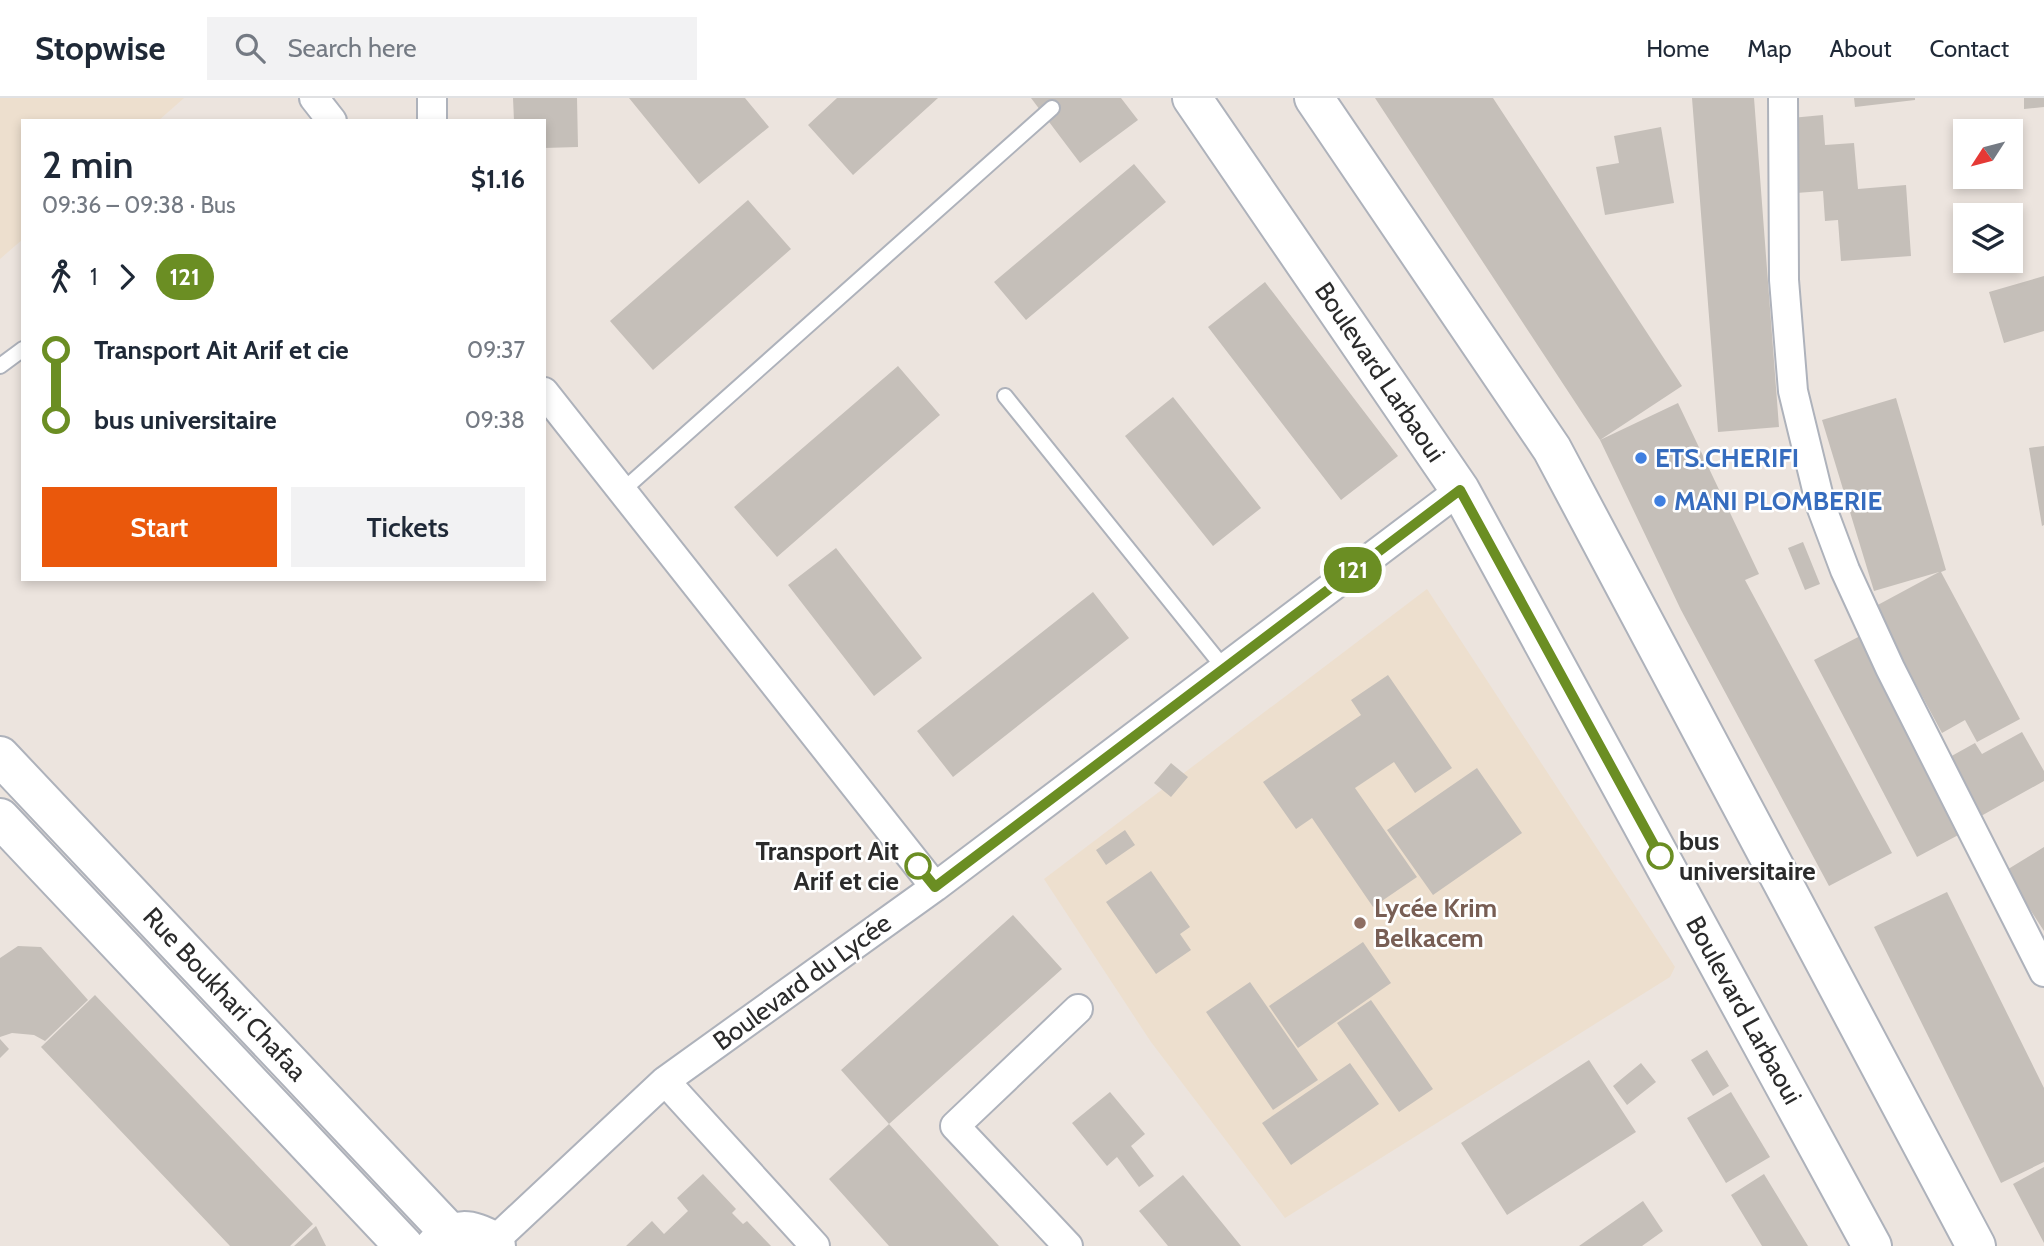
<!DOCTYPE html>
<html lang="en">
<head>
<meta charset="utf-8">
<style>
  :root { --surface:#fff; --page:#f2f2f3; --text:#1f2937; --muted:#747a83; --line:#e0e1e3; --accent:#ea580c }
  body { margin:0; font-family:Cabin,sans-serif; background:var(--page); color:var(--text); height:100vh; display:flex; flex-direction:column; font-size:26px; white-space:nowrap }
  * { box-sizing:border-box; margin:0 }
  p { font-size:23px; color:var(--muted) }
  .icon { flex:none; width:38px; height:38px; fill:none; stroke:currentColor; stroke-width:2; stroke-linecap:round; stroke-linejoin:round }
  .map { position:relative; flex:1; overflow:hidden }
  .sheet { position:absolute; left:21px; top:21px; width:525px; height:462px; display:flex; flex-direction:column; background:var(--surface); border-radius:0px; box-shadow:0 4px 10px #0003 }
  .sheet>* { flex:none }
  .badge { padding:0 14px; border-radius:23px; font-size:24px; line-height:46px }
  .needle { width:46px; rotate:234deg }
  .buttons { position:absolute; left:1953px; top:21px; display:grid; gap:14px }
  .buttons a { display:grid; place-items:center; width:70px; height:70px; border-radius:0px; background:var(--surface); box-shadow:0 4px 10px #0003; font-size:35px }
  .map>.badge { position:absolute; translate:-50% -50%; box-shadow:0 0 0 4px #fff }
  .legs { display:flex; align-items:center; gap:10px; height:77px; padding:0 21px; font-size:23px }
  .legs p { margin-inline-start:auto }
  .headline { display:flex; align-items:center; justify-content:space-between; height:119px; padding:0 21px }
  h1 { font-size:38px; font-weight:600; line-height:52px }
  .cta { display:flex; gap:14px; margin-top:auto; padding:14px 21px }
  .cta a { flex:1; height:80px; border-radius:0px; background:var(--accent); color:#fff; font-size:28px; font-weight:600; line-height:80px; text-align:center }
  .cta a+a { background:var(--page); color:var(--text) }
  ul { padding:0 21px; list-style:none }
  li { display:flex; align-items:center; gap:24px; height:70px; font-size:26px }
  li i { display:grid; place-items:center; width:10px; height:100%; margin:0 9px; background:currentColor }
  li i::after { content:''; width:18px; height:18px; margin:-9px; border:5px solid; border-radius:50%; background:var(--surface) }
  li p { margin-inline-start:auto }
  li:first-child i { background:linear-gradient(#0000 50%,currentColor 0) }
  li:last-child i { background:linear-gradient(currentColor 50%,#0000 0) }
  header { display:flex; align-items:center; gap:42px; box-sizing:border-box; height:98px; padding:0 35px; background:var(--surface); border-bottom:2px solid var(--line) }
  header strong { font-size:33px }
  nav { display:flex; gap:38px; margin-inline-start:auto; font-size:24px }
  .search { width:490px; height:63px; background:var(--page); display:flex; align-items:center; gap:18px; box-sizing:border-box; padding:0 24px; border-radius:0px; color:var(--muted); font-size:26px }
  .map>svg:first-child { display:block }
  .education { fill:#eddfce }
  .building { fill:#c5bfb9 }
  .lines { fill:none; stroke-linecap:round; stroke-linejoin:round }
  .lane-casing { stroke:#aeb2bb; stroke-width:18 }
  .street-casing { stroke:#aeb2bb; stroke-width:32 }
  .secondary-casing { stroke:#aeb2bb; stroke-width:42 }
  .lane { stroke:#fff; stroke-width:14 }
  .street { stroke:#fff; stroke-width:28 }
  .secondary { stroke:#fff; stroke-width:38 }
  .line-1-casing { stroke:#fff; stroke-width:16 }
  .line-1 { stroke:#6b8e23; stroke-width:10 }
  .shop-dot { fill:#3f7fe0; stroke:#fff; stroke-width:2.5 }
  .stop-1-dot { fill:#fff; stroke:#6b8e23; stroke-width:3.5 }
  .education-dot { fill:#8d6e63; stroke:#fff; stroke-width:2.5 }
  .labels { text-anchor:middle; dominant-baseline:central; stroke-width:5; stroke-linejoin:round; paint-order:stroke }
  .street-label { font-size:26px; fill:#2b2b2b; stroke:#fff }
  .shop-label { font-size:26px; font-weight:bold; fill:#366cbe; stroke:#fff; text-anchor:start }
  .stop-label { font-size:26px; font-weight:bold; fill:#2b2b2b; stroke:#fff; text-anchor:start }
  .education-label { font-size:26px; font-weight:bold; fill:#785e54; stroke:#fff; text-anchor:start }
</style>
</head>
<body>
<header>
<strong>Stopwise</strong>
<div class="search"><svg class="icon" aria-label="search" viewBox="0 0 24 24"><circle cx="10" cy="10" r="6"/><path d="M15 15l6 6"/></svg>Search here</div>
<nav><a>Home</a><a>Map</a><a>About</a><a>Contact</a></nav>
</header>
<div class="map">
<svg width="2044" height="1148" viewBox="0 0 2044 1148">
  <rect width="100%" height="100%" fill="#ece4de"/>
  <path class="education" d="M0,0H184L158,23H23V141L0,161Z
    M1427,491L1675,869L1670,879L1285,1120L1151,944L1044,781Z"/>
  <path class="building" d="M513,0H577L578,49L544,50V23H514Z
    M629,0H745L769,29L699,86Z
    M837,0H938L853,77L808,27Z
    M1031,0H1121L1138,22L1080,65Z
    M1375,0H1493L1682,288L1600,342L1678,305L1759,476L1745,482L1892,755L1829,788L1681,512L1600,342Z
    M1692,0H1754L1779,329L1718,334Z
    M1854,0H1915V2L1855,9Z
    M2024,0H2044V9L2024,11Z
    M1823,17L1825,47L1854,45L1858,91L1906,87L1911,158L1841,163L1838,122L1825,123L1823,93L1796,95L1791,20Z
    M1661,29L1674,105L1605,117L1596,69L1619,65L1614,38Z
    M1134,66L1166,104L1026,222L994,184Z
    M748,102L791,151L653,272L610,223Z
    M2044,178V233L2004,245L1989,194Z
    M1265,184L1398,358L1341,402L1208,229Z
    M898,268L940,317L777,459L734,409Z
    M1173,299L1261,410L1213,448L1125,338Z
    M1896,300L1946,472L1941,474L2020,621L1977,644L1965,622L1942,635L1874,509L1939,474L1874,493L1822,322Z
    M2044,348V427L2042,428L2029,350Z
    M1803,444L1820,486L1805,492L1788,450Z
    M836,450L922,560L874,598L788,487Z
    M1093,494L1129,540L953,679L917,633Z
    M1862,537L1964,734L1917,759L1814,562Z
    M1388,577L1452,670L1415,695L1394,664L1355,690L1417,779L1373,809L1312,720L1296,731L1263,684L1361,617L1351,602Z
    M2022,634L2044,673V683L1981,718L1948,660L1975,645L1982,656Z
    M1171,665L1188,679L1171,699L1154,685Z
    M1477,670L1522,735L1433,797L1387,732Z
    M1125,732L1135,747L1106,767L1096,752Z
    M2044,749V833L2005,773Z
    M1151,773L1190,829L1180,836L1191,852L1156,876L1106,804Z
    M1947,794L2044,990V1064L2001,1085L1874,829Z
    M1013,817L1062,871L889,1026L841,972Z
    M1363,844L1391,885L1298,950L1269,908Z
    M18,848L41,849L88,902L45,943L34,937L12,935L0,939V860Z
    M1250,884L1318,982L1273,1012L1206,914Z
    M95,897L313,1126L290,1148H230L41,949Z
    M1371,902L1433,991L1399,1014L1337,925Z
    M0,941L9,951L0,960Z
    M1707,952L1729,988L1713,998L1691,962Z
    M1589,962L1636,1034L1507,1117L1461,1045Z
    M1350,965L1379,1006L1291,1067L1262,1025Z
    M1641,965L1656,984L1627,1007L1613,988Z
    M1110,994L1145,1036L1131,1048L1154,1078L1139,1089L1117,1059L1107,1068L1072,1025Z
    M1731,994L1770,1059L1726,1085L1687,1020Z
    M889,1026L999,1148H889L829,1081Z
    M2044,1069V1145L2013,1086Z
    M703,1076L736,1111L732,1115L743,1126L747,1123L771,1148H626L652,1123L664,1136L688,1113L677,1100Z
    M1764,1076L1808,1148H1762L1731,1097Z
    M1183,1077L1241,1148H1168L1139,1113Z
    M1643,1103L1663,1133L1642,1148H1579Z
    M316,1128L326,1148H294Z"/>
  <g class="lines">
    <g class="lane-casing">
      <path id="lane" d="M0,268L23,251
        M1005,298L1224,570
        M622,393L1052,10"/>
    </g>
    <g class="street-casing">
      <path id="street" d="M314,0L332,23
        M432,0V23
        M1783,0L1784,182L1793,293L1821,408L1845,472L1890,570L2044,874
        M544,294L935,789
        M665,983L815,1148
        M494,1143L665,983L935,789L1460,392
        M1068,1148L955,1028L1078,911"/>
    </g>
    <g class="secondary-casing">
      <path id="secondary" d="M1192,0L1460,392L1872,1148
        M1314,0L1552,351L1976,1148
        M0,658L450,1135
        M0,720L404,1148
        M435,1148C457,1128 468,1130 494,1143L496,1148"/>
    </g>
    <use href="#lane" class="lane"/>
    <use href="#street" class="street"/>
    <use href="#secondary" class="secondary"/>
  </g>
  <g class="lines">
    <g class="line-1-casing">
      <path id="line-1" d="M918,768L935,789L1460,392L1660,758"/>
    </g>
    <use href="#line-1" class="line-1"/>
  </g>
  <g class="shop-dot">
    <circle cx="1641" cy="360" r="7"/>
    <circle cx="1660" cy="403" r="7"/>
  </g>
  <g class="stop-1-dot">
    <circle cx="1660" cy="758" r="12"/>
    <circle cx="918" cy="768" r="12"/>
  </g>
  <circle class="education-dot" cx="1360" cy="825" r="7"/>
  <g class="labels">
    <g class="street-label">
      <text transform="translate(1380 274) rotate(56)">Boulevard Larbaoui</text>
      <text transform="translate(802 884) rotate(-36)">Boulevard du Lycée</text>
      <text transform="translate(225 896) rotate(47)">Rue Boukhari Chafaa</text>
      <text transform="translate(1744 912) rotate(61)">Boulevard Larbaoui</text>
    </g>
    <g class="shop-label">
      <text x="1655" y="360">ETS.CHERIFI</text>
      <text x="1674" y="403">MANI PLOMBERIE</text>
    </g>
    <g class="stop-label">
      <text x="1679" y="743">bus<tspan x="1679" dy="30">universitaire</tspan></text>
      <text x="899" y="753" text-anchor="end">Transport Ait<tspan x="899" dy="30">Arif et cie</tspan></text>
    </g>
    <g class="education-label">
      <text x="1374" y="810">Lycée Krim<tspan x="1374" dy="30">Belkacem</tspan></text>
    </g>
  </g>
</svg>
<div class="buttons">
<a><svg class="needle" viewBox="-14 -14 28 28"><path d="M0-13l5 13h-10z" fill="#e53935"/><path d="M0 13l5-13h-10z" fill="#747a83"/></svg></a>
<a><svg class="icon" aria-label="layers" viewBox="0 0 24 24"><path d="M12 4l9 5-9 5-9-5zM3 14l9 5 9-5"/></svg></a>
</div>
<b class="badge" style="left:1353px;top:472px;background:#6b8e23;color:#fff">121</b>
<section class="sheet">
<div class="headline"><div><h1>2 min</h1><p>09:36 – 09:38 · Bus</p></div><b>$1.16</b></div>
<div class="legs"><svg class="icon" aria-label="walk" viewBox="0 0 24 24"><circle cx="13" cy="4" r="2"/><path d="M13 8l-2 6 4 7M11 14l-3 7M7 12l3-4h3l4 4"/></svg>1<svg class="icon" aria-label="forward" viewBox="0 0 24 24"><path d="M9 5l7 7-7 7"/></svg><b class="badge" style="background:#6b8e23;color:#fff">121</b></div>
<ul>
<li><i style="color:#6b8e23"></i><b>Transport Ait Arif et cie</b><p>09:37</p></li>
<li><i style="color:#6b8e23"></i><b>bus universitaire</b><p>09:38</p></li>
</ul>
<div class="cta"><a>Start</a><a>Tickets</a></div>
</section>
</div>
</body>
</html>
